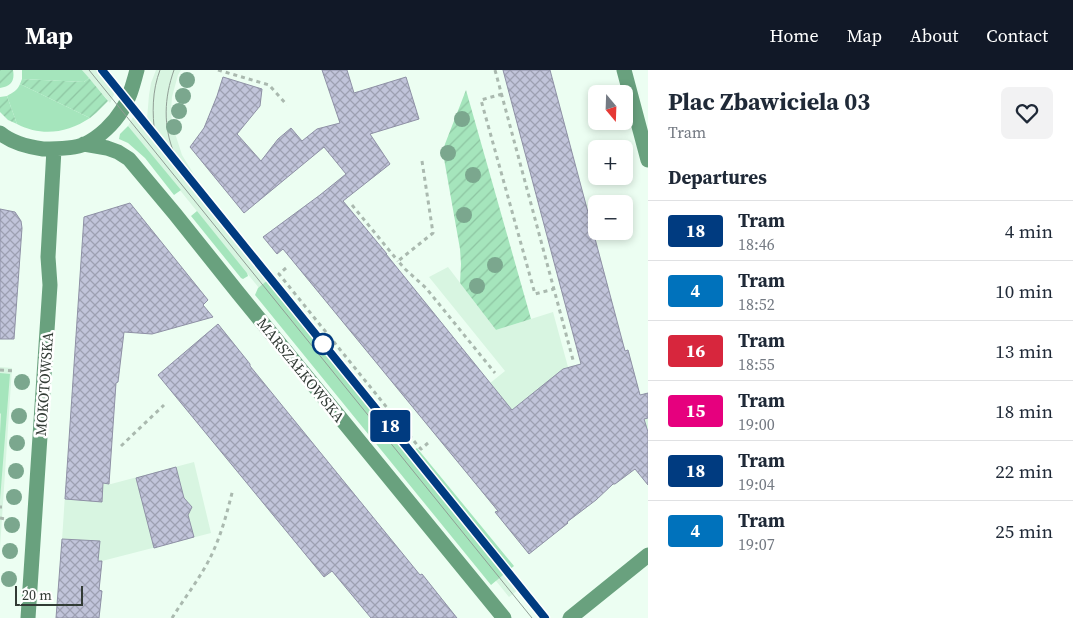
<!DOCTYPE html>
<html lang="en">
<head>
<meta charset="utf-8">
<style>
  :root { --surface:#fff; --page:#f2f2f3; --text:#1f2937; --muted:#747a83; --line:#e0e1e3; --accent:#111827 }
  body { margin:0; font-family:"Source Serif 4",serif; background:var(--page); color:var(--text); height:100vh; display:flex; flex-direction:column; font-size:19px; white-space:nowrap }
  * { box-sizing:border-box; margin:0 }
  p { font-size:16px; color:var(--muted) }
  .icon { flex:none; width:28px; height:28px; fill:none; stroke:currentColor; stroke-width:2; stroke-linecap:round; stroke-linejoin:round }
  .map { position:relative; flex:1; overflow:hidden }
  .details { display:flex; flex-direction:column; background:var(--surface); width:425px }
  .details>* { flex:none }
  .badge { padding:0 10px; border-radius:4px; font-size:18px; line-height:32px }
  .needle { width:32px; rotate:161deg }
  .fabs { position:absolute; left:588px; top:15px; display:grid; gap:10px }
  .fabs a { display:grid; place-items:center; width:45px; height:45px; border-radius:8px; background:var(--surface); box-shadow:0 2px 8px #0003; font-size:25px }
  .scale { position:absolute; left:15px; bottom:12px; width:68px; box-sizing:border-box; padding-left:5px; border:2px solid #323b35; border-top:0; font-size:14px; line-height:18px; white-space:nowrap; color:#323b35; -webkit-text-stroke:4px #fff; paint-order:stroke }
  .map>.badge { position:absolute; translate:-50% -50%; box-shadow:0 0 0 2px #fff }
  h2 { padding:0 20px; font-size:19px; line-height:45px }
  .round { display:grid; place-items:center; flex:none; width:52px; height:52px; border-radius:8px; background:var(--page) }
  .head { display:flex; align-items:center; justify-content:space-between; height:85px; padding:0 20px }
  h1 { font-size:24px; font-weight:700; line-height:38px }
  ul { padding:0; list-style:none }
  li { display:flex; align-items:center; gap:15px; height:60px; padding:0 20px; border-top:1px solid var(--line) }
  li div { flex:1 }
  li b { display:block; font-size:19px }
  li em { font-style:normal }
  li .badge { min-width:55px; font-weight:700; text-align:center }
  header { display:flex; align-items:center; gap:30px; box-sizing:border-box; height:70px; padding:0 25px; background:var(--accent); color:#fff }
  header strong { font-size:24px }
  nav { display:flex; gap:28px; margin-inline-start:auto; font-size:18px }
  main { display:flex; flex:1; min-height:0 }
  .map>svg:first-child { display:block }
  .built { fill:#d8f5e1 }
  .green { fill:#a5e5bc }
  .garden { fill:url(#garden-furrows) }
  .building { fill:url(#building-cross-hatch); stroke:#8e90a5 }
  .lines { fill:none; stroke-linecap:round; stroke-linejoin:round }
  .path { stroke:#aab9af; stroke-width:3; stroke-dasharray:4 4; stroke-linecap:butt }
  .secondary { stroke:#69a17e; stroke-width:15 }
  .tram { stroke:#909e95; stroke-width:1 }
  .tree { fill:#7ba78e }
  .line-casing { stroke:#fff; stroke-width:11 }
  .line { stroke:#003b80; stroke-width:8 }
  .stop-dot { fill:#fff; stroke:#003b80; stroke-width:2.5 }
  .labels { text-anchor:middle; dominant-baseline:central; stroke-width:5; stroke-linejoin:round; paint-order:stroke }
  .street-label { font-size:15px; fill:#323b35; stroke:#fff }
</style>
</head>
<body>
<header>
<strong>Map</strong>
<nav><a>Home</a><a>Map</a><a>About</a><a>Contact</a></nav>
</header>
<main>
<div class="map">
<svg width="648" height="548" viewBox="0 0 648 548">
  <defs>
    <pattern id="garden-furrows" width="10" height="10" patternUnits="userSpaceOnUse" patternTransform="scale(1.25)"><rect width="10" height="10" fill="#a5e5bc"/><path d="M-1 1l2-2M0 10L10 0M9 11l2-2" fill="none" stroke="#8ec5a2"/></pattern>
    <pattern id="building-cross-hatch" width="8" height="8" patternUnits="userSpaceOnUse" patternTransform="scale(1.25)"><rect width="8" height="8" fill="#c1c4da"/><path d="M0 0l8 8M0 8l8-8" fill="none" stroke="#9da0b2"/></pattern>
  </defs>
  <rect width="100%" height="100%" fill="#ecfef2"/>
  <path class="built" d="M82,0H109L119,14L110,33Z
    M156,0H181L178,5L172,27L171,41L172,54L182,85L198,111L524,515L509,527L128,56L138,38L147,49L149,25L151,13Z
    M448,197L496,260L553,242L568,297L628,280L630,285L629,286L633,302H634L635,306L634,307L638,323H639L640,325L648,323V409L634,398L618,409L619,411L615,414H613L567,451L568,453L564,456H562L529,484L495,442L497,440L432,360L505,301L429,207Z
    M0,297L12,298L0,478Z
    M194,392L211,463L102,491L61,486L66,409L111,414Z"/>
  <path class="green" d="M22,0H82L89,8L84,12L22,9Z
    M20,14L90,48C67,63 42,67 17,54L7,26C12,23 18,20 20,14Z
    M128,56L181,120L174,125L145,88L128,73L119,69L120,64Z
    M197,141L247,203L248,206L243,209L241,208L191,146Z
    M268,210L408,384L417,378L514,496L491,515L255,225L258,218Z
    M0,303L10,304L0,430V364L1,344L0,343Z"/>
  <path class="garden" d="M0,0H13C15,11 11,16 0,18Z
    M89,8L108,31L96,43L90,48L20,14L22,9L84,12Z
    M466,20L531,249L496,260L460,213L461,194L460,179L443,83L445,74Z
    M7,26L17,54L8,50L0,42V27Z"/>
  <path class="building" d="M322,0H347L354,23L406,7L419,49L370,64L390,94L343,131L387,184H386L512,340L563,299L581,294L503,0H550L625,281L628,280L640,325L648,323V348L644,349L648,362V415L635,399L615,414H613L596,430L567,452L568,453L529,484L495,442L498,441L283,179L277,184L263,167L320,125L346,104L324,77L244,143L190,77L204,58L217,26L223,7L262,19L260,36L237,64L261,91L278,69L291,58L302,71L317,59L340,53Z
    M130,133L208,230L203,235L213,247L152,264L124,262L118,312L116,313L109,414L103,413L102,432L65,429L84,147Z
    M0,139L15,142L21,151L22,158L14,269H0Z
    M218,254L250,294V296L420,505L422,504L457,548H371L332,501L324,507L158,305Z
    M176,397L184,428L192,437L188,445L194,467L154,478L136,408Z
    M62,469L100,471L98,491H102L99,520L102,521L99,548H56Z"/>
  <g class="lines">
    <path class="path" d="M218,0L269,15L287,35
      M495,0L573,290
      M502,24L481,30L535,224L554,219
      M422,91L433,163L398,191L405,199L426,218L495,303
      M352,135L398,191
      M286,198L279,204L418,376L421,379L428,373
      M0,300L16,301
      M121,376L164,335
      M0,437H2
      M0,448L6,449
      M172,548C182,532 194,516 204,499C219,474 226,447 233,419"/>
    <path class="secondary" d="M624,0L648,90
      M0,63C12,73 28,77 43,79C54,79 76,78 85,74C100,67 114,53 122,40C130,28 133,14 137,0
      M84,74L107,78L118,82L129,89L175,144L239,224L504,548
      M28,548L50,215L48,187L54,79
      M570,548L648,485"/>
    <path class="tram" d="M89,0L532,548
      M102,0L546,548
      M155,65C152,43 152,21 160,0
      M174,83C163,56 164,28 174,0"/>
  </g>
  <g class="tree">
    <circle cx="187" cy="10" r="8"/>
    <circle cx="183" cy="26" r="8"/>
    <circle cx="179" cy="41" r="8"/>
    <circle cx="462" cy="49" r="8"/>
    <circle cx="174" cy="57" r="8"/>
    <circle cx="448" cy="83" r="8"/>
    <circle cx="473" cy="105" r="8"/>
    <circle cx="464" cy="145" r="8"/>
    <circle cx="495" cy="195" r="8"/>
    <circle cx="477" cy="216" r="8"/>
    <circle cx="22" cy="312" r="8"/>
    <circle cx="19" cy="346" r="8"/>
    <circle cx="17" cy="373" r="8"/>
    <circle cx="16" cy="401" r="8"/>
    <circle cx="14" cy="427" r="8"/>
    <circle cx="12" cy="455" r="8"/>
    <circle cx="10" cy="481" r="8"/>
    <circle cx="9" cy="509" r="8"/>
  </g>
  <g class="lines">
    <g class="line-casing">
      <path id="line" d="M102,0L545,548"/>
    </g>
    <use href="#line" class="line"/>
  </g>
  <circle class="stop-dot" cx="323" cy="274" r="10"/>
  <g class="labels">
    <g class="street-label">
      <text transform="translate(301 300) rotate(51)">MARSZAŁKOWSKA</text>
      <text transform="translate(44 314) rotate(-86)">MOKOTOWSKA</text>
    </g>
  </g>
</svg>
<div class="fabs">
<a><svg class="needle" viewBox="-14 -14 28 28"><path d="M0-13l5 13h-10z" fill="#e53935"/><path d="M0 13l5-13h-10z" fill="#747a83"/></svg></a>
<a>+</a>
<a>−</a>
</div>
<div class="scale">20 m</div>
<b class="badge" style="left:390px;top:356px;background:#003b80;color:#fff">18</b>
</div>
<section class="details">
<div class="head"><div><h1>Plac Zbawiciela 03</h1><p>Tram</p></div><a class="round"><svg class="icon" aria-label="heart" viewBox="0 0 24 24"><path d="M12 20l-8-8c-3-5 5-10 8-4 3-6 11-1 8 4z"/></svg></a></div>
<h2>Departures</h2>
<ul>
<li><span class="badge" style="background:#003b80;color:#fff">18</span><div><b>Tram</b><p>18:46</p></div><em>4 min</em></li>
<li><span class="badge" style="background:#0072bc;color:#fff">4</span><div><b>Tram</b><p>18:52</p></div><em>10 min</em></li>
<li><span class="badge" style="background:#d7263d;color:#fff">16</span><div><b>Tram</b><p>18:55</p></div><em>13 min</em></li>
<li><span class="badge" style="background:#e6007e;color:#fff">15</span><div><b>Tram</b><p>19:00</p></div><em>18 min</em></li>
<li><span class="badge" style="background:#003b80;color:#fff">18</span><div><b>Tram</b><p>19:04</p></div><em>22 min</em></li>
<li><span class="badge" style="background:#0072bc;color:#fff">4</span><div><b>Tram</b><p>19:07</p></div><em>25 min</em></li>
</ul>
</section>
</main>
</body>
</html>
